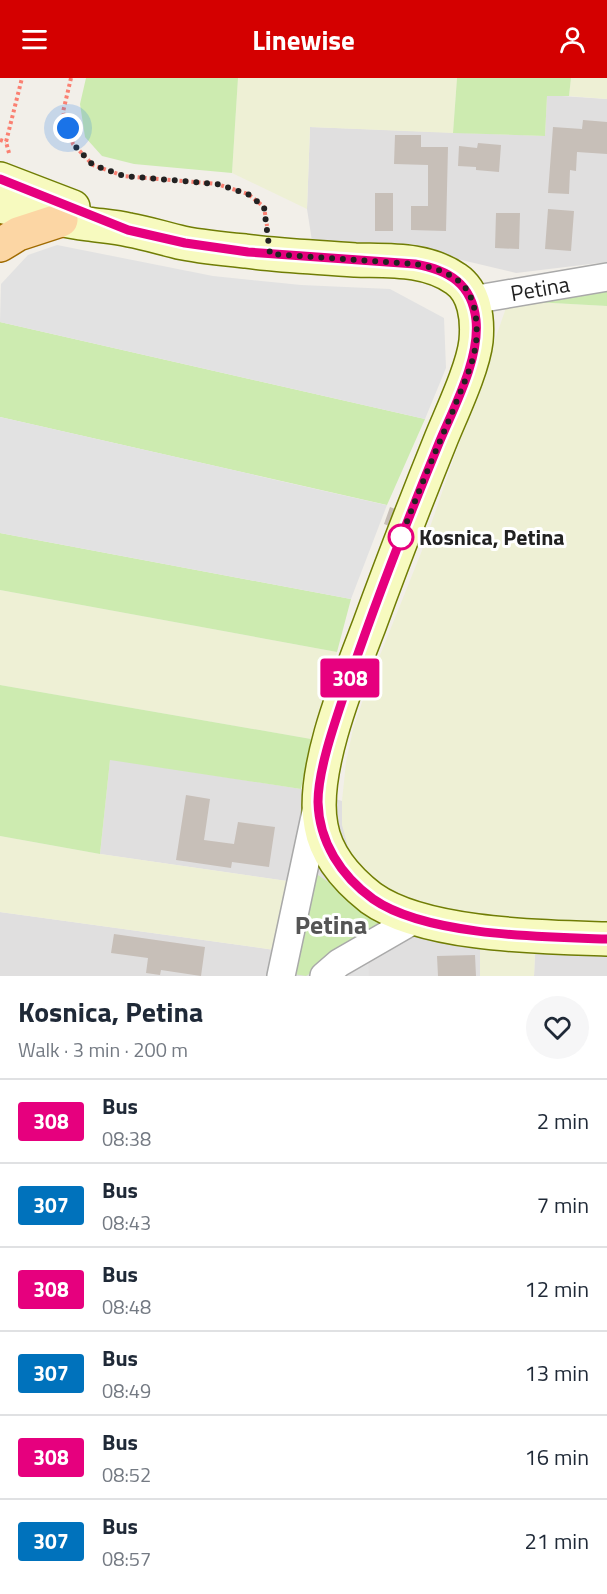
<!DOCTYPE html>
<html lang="en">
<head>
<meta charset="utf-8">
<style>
  :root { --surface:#fff; --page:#f6f6f7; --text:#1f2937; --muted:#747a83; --line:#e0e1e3; --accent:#d40000 }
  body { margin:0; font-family:"Titillium Web",sans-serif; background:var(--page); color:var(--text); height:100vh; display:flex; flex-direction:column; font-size:22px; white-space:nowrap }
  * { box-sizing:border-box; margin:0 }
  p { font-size:20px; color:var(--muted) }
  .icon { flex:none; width:33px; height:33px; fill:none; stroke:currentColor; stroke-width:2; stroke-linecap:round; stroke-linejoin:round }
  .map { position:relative; height:898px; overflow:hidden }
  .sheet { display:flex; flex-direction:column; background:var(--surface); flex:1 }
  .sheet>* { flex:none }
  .badge { padding:0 12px; border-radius:4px; font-size:21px; line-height:39px }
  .you { position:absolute; width:30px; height:30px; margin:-15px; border:4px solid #fff; border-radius:50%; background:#1a73e8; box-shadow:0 0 0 9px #1a73e833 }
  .map>.badge { position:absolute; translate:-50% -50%; box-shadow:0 0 0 3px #fff }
  .round { display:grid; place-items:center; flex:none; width:63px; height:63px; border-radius:32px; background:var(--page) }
  .overview { display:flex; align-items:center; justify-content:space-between; height:102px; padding:0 18px }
  h1 { font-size:28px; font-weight:700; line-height:45px }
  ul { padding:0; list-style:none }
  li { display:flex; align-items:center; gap:18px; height:84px; padding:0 18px; border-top:2px solid var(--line) }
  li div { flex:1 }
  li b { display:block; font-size:22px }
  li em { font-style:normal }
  li .badge { min-width:66px; font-weight:700; text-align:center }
  header { display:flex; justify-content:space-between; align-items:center; height:78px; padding:0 18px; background:var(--accent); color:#fff; font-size:27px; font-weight:700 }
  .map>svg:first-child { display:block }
  .residential { fill:#e0dfdf }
  .farmland { fill:#eef0d5 }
  .grass { fill:#cdebb0 }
  .parking { fill:#e2e2e2 }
  .building { fill:#c7bfb8 }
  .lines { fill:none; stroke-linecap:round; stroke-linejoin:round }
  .street-casing { stroke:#a9a9a9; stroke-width:30 }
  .secondary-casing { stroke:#707d05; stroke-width:36 }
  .primary-casing { stroke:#a06b00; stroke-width:36 }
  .path { stroke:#fa8072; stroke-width:4; stroke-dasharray:3 3; stroke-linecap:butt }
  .street { stroke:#fff; stroke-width:27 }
  .secondary { stroke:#f7fabf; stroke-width:33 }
  .primary { stroke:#fcd6a4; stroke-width:33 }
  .line-casing { stroke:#fff; stroke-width:14 }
  .line { stroke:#e6007e; stroke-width:9 }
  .walk { stroke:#222; stroke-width:6; stroke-dasharray:0 10.8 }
  .stop-dot { fill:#fff; stroke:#e6007e; stroke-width:3 }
  .labels { text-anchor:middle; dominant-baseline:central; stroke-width:6; stroke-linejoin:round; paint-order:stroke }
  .street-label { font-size:22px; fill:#222; stroke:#fff }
  .stop-label { font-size:22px; font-weight:bold; fill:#222; stroke:#fff; text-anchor:start }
  .quarter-label { font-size:26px; font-weight:bold; fill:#555; stroke:#fff }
</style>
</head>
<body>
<header><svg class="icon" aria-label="menu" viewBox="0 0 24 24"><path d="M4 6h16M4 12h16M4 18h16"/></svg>Linewise<svg class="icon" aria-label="person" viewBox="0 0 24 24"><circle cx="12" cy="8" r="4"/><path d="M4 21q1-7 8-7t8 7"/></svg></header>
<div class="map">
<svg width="607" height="898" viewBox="0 0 607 898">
  <rect width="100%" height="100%" fill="#f2efe9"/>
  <path class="residential" d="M547,17L607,21V184L516,195L407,169L312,163L307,131L310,49L545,58Z
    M110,681L301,711L342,723V747L607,849V898H534L535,875L480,868V898H0V834L275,872L287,803L100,776Z"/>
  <path class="farmland" d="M238,0H457L453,55L310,49L307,131L232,95Z
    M571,0H607V21L569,18Z
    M534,224L607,228V849L453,839L402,823L353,787L342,747V723L346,684L353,651L368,607L421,475L507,227Z
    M0,512L337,574L311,661L0,607Z
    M0,758L100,776L287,803L275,872L0,834Z
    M480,868L535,875L534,898H480Z"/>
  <path class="grass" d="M86,0H238L232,95L134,86L102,78L85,59L80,26Z
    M457,0H571L569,18H547L545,58L453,55Z
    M607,210V228L534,224Z
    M0,244L425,341L387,427L0,339Z
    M0,455L351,521L337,574L0,512Z
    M0,607L311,661L301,711L110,682L100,776L0,758Z
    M318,797L389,846L306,898L294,896L314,798Z"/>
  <path class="parking" d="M57,167L213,198L301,207L390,211L444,240L446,290L425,341L0,244L1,206L28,177Z
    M0,339L386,427H387L351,521L0,455Z
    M368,882L369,898H350Z"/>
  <path class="building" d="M583,42L607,44V76L577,74L576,93L570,92L569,116L548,115L553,49L582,51Z
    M395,57H421V69H448L446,153L411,152V128H428V87L394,86Z
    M478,65L501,67L499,94L476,92V89L458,88L459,68L477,70Z
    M375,115H393V153H375Z
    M548,131L574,133L571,173L545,171Z
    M496,135H520L519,171L495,170Z
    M390,429L398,432L392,449L384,446Z
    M186,717L210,721L204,762L234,766L238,744L275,749L269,789L232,784L231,790L176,782Z
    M114,856L205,869L201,898L161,892L160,897L146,895L148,880L111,875Z
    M475,877L476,898H438L437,878Z"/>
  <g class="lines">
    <g class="street-casing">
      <g id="street">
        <path id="s1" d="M472,222L607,199"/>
        <path d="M281,898L317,729"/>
        <path d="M324,898L339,885L417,840"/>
      </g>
    </g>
    <g class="secondary-casing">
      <path id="secondary" d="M0,101L73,129
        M0,128C29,135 58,142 88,146C102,148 116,149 129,152C147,155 165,161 183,165C203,169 224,171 245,173C281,178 318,179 355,182C389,183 426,180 456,201C475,214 478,241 476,263C473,290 452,334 441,361C416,423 392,485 369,548C349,600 310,694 321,748C326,777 348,802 371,820C424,858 543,859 607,861"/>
    </g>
    <g class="primary-casing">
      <path id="primary" d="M0,167L18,156L61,142"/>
    </g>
    <path class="path" d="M71,0L63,34L73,66L93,87L124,98L217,106L248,116L264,129L267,148
      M0,62L6,64
      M9,75L6,64L22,0"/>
    <use href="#street" class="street"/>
    <use href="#secondary" class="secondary"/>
    <use href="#primary" class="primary"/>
  </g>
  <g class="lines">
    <g class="line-casing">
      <path id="line" d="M0,101L128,152L185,165L248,174L415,186C449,192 472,206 476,242C480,281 454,329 439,365C405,448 372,532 344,617C334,647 318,693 318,724C319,764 341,798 373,821C426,858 543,859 607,861"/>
    </g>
    <use href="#line" class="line"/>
    <path class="walk" d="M68,50L73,66L93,87L124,98L217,106L248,116L264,129L270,176L415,186C433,189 456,196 467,212C476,226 478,249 476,265C473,289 460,313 452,335C434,377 416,419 400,462L401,459"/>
  </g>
  <circle class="stop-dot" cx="401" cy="459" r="12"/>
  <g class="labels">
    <g class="street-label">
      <text stroke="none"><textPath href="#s1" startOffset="69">Petina</textPath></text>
    </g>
    <g class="stop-label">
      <text x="419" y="459">Kosnica, Petina</text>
    </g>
    <g class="quarter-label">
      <text x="331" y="846">Petina</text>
    </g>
  </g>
</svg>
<div class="you" style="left:68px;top:50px"></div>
<b class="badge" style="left:350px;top:600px;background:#e6007e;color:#fff">308</b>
</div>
<section class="sheet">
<div class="overview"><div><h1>Kosnica, Petina</h1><p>Walk · 3 min · 200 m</p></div><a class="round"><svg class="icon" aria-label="heart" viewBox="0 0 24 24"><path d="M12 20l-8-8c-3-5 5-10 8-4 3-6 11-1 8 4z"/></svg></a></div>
<ul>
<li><span class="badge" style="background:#e6007e;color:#fff">308</span><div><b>Bus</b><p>08:38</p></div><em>2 min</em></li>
<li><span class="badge" style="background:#0072bc;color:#fff">307</span><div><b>Bus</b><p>08:43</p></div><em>7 min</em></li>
<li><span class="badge" style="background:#e6007e;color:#fff">308</span><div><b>Bus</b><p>08:48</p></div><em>12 min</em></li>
<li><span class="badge" style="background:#0072bc;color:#fff">307</span><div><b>Bus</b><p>08:49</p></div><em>13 min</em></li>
<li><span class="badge" style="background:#e6007e;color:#fff">308</span><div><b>Bus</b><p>08:52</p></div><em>16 min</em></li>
<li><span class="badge" style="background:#0072bc;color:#fff">307</span><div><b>Bus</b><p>08:57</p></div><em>21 min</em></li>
</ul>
</section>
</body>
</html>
